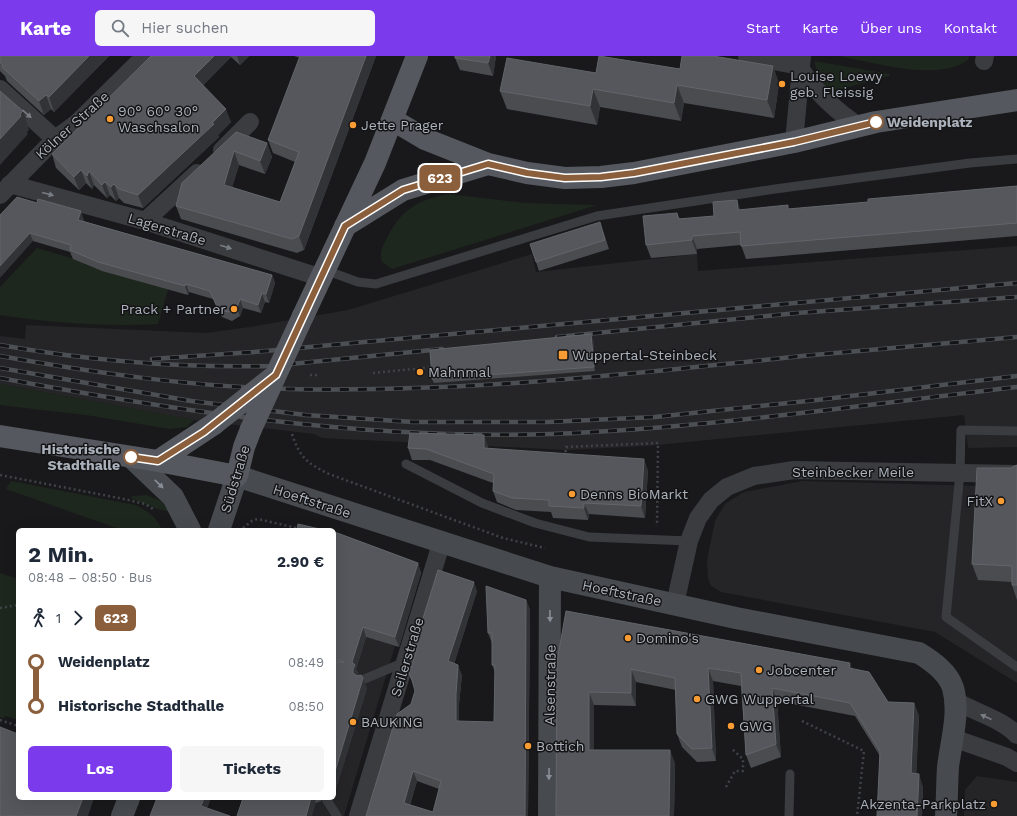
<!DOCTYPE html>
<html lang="de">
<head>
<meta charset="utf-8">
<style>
  :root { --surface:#fff; --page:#f6f6f7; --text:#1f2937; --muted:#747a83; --accent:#7c3aed }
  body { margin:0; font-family:"Work Sans",sans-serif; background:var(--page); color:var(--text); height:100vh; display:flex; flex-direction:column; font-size:15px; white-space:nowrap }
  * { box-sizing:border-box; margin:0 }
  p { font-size:13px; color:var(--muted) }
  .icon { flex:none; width:22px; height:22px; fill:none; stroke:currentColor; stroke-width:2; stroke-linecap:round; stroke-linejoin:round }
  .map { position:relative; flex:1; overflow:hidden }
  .side { position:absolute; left:16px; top:472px; width:320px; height:272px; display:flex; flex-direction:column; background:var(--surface); border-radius:6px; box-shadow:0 4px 16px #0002 }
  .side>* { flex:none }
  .badge { padding:0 8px; border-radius:6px; font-size:14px; line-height:26px }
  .map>.badge { position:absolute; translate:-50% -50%; box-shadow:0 0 0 2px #fff }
  .legs { display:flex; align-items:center; gap:6px; height:44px; padding:0 12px; font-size:13px }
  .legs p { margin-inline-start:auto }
  .overview { display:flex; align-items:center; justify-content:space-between; height:68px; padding:0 12px }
  h1 { font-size:22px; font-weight:700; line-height:30px }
  .action { display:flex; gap:8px; margin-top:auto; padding:8px 12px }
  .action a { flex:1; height:46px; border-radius:6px; background:var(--accent); color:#fff; font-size:16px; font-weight:700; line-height:46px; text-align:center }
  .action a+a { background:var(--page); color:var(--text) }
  ul { padding:0 12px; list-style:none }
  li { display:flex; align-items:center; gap:14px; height:44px; font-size:15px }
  li i { display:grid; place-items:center; width:6px; height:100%; margin:0 5px; background:currentColor }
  li i::after { content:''; width:10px; height:10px; margin:-5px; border:3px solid; border-radius:50%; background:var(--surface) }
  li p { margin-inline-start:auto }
  li:first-child i { background:linear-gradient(#0000 50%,currentColor 0) }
  li:last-child i { background:linear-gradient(currentColor 50%,#0000 0) }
  header { display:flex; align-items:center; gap:24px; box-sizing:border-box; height:56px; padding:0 20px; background:var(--accent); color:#fff }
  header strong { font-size:19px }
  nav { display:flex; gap:22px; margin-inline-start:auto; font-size:14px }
  .search { width:280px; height:36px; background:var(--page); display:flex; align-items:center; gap:10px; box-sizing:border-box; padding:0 14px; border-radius:6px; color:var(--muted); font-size:15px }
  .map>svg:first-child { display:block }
  .built { fill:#252528 }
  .green { fill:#1e271e }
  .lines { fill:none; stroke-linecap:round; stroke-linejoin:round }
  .path { stroke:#3f4347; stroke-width:2.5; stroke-dasharray:2 3; stroke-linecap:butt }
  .lane { stroke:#3a3c40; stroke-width:9 }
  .street { stroke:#3a3c40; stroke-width:18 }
  .secondary { stroke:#474b50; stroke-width:22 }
  .primary { stroke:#55595f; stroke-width:22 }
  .rail-casing { stroke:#4c5055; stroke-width:4.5 }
  .rail { stroke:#141416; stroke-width:3; stroke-dasharray:9; stroke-linecap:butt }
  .primary-bridge { stroke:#55595f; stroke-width:22 }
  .wall { fill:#4a4c50; fill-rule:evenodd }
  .shaded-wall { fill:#323336 }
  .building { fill:#55575c; stroke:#62656a; fill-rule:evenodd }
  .oneway { fill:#787d84 }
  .oneway2 { fill:#888e96 }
  .line-1-casing { stroke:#fff; stroke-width:9 }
  .line-1 { stroke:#8b5e3c; stroke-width:6 }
  .poi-dot { fill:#f99c33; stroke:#141416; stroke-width:1.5 }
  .stop-1-dot { fill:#fff; stroke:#8b5e3c; stroke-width:2 }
  .labels { text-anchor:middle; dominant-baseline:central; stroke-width:3; stroke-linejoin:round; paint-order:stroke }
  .poi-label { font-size:14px; fill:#abb2bb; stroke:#141416; text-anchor:start }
  .stop-label { font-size:14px; font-weight:bold; fill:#abb2bb; stroke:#141416; text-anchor:start }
  .street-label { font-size:14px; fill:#abb2bb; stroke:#141416 }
</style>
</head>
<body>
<header>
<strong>Karte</strong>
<div class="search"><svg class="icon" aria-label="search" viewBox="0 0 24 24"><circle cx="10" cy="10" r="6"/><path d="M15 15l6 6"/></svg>Hier suchen</div>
<nav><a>Start</a><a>Karte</a><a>Über uns</a><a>Kontakt</a></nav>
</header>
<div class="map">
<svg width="1017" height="760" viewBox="0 0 1017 760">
  <rect width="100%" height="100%" fill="#19191b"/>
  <path class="built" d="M1017,190V391L968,392L964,359L647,390L568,394L322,382L314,378L193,364L0,328V280L25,283L26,269L206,277L250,271L348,254L532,198L536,216L697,198L698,215Z
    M803,425L1017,431V627L935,576L721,536L711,530L708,522L707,504L715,465L725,448L744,436Z
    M334,571L395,590L344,760H280L284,742H334Z
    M977,720L1017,726V760H964L965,734Z"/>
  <path class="green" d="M840,0H969L968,4C938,26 875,7 840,0Z
    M814,5L890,18L889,20L830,36L820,25Z
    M448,138L525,147L597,149L392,213L382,206C379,195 383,190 388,180C402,153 418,144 448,138Z
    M37,192L85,206V209L92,211L93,209L169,230L158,268C104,271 53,267 0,259V231Z
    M0,328L194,364L187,371L169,373L93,360L0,349Z
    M11,425L135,449C148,455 157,461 162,474H122L6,433Z
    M147,439L163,446L171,456L157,453L131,442L132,440Z
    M0,517L18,523V664L6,660L4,662L0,661Z"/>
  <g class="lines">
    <path class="path" d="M373,317L434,311
      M310,319H317
      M292,378C300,402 307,407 329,418L503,482L545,492
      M565,401L566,391L658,387L657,470
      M0,419L124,443L145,448L153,453
      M243,472L253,464L258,463L305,474
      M0,552L18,549
      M0,664L18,670
      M802,665L864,695L857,760
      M726,731L735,715H743V703L731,692"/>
    <path class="lane" d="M325,214L358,226L376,228L597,160L775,133L970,107L1017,103
      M1017,375L961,374L960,417L946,561L1017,611
      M406,408L482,447L535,467L589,481L689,485
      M362,624L405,606
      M326,743L337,760
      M789,760L790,718"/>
    <path class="street" d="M747,0L800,10
      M984,5L985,0
      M800,12C816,36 834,54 859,70
      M0,33L55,83
      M794,86L802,0
      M222,94L250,66
      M10,128L145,165L322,222
      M0,139L55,83L77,67L145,0
      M145,165L197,117
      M675,548L689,485L698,462L711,444L727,431L754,420L794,414L1017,418
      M954,644C974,656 1002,663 1017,679
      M953,682L1007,701L1017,707
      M358,760L441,488"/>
    <path class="secondary" d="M131,401L173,441L190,474
      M219,474L237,420L550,521L736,562L919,597C932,605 948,616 953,632C960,657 951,686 948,711C947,727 947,744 946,760
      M122,760L129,742
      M549,760L550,521"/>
    <path class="primary" d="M393,64L425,83L488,108L527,117L565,122L601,121L634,117L794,86L876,66L1017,44
      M345,170L403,134L488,108
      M303,260L375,107L417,0
      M0,380L158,405L237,420L244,391L251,373
      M158,405L214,368"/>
    <g class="rail-casing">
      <path id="rail" d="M557,281L797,257L1017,241
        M0,289C90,305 180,312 271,310L442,293
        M0,300C96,317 193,331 290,333C462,337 632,318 802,300C874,293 945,288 1017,281
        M152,303L254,296L1017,227
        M0,312L191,345L306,359L413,366H548L655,361L817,344L1017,320
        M0,322C182,356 365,384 551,378C707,372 862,349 1017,331"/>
    </g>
    <use href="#rail" class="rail"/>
    <path class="primary-bridge" d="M214,368L272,322
      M251,373L303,260"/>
  </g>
  <path class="wall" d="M0,0H109L54,56L51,53L44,59L7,25L5,20L0,15Z
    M151,0H249L240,9L231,1L203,29L231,66L218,79L219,81L143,152L124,147L119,142L116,145L110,139L107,142L94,129L92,133L86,127L79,134L56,112L52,98Z
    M294,0H376L304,194L297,197L181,163L176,150L236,76L267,87L272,101L265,118L239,109L232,131L280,146L295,106L273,97L268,84L300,2Z
    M496,0L493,20L460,14L455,2Z
    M773,10L779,28L774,62L684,47L681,65L600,51L597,69L507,53L500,35L596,17L680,13Z
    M1017,130V180L746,203L741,189L697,193V198L651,202L646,189L677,157L680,163L714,160L737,144L740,154L789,153L868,146Z
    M0,159L84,164L83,165L272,219L275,227L269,247L265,246L261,257L243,252L240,260L232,265L222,261L213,243L189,236L188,239L102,215L73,203L70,196L33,185Z
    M603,175L609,193L539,215L536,206Z
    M593,282L595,315L434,327L432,323Z
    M484,379L488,391V393L648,414L645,462L589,458L588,464L553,462L551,456L516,454L497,446L493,435V427L430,404H412L408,392Z
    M1017,409V544L1012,529V526L978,524L972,508L1011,412Z
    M334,476L418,507L421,517L399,591L366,581L356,613L359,619L358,620L367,632L334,739Z
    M477,535L454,608L462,619L459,648V666H494L495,616L492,609V587L488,577L526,544L530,554L528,760H366L411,648L415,635L414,630L409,618L417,592L415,588ZM417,725L439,733L433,756L410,749Z
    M557,606L852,613L888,646L914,647L919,660L916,718L923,731L922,760H877L880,700L855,660L777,645L781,701L751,712L746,699L741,630L713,625L716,705L697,706L682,691L677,678L676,634L636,626V650L594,649V694L675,707L674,760H556Z
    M243,742H321V745L316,747Z"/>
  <path class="shaded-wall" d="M89,0H109L54,56L49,41Z
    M214,0H230L231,1L199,34L194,20Z
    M237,0H249L240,9Z
    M366,0H376L304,194L299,180Z
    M490,0H496L493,20L488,7Z
    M773,10L779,28L774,62L767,44Z
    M677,29L684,47L681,65L674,47Z
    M593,33L600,51L597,69L590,50Z
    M46,39L51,53L44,59L39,45Z
    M226,53L231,66L218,79L219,81L143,152L138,139Z
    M23,55L29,74L27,76L28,78L0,109V83Z
    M267,87L272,101L265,118L260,105Z
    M234,95L239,109L229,142L224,129Z
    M81,114L86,127L79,134L74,121Z
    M89,115L94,129L92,133L87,120Z
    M105,126L110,139L107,142L102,129Z
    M114,128L119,142L116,145L111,131Z
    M737,144L741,157L738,154Z
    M81,155L84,164L81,172L78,164Z
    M30,177L33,185L0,222V210Z
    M692,180L697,193V198L692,184Z
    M272,219L275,227L269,247L266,238Z
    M186,228L189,236L188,239L185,230Z
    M262,237L265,246L261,257L258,249Z
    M240,243L243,252L240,260L237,252Z
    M591,278L593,282L595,315L594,311Z
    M484,379L488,391L489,404L484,392Z
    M644,403L648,414L645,462L641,450Z
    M584,447L589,458L588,464L584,452Z
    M418,507L421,517L399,591L395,581Z
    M474,526L477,535L452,615L448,605Z
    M526,544L530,554L528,760H525Z
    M363,571L366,581L356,613L359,619L356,623L353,617L352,606Z
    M850,607L855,620L849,612Z
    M458,609L462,619L459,648V675L456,665V638Z
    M708,612L713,625L716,705L712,692Z
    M631,613L636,626V650L631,637Z
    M363,622L367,632L334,739V719Z
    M772,632L777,645L781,701L776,688Z
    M589,636L594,649V707L589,694Z
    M914,647L919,660L916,730L911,717Z
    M670,694L675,707L674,760H669Z
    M413,715L417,725L407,757L404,747Z
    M919,718L923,731L922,760H917Z
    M83,742H94L88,760H76Z
    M204,742H211L205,759L201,750Z
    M311,742H314L316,747L312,760H306Z"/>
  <path class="building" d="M0,0H89L49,41L46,39L39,45L2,11L3,9L0,6Z
    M151,0H214L194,20L226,53L212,67L214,68L138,139L119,133L114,128L111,131L105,126L102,129L89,115L87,120L81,114L74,121L52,98Z
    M300,0H366L299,180L292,183L176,150L182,127L236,76L267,87L260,105L234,95L224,129L280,146L299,96L268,84Z
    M455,0H490L488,7L455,2Z
    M599,0L680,13L682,0H713L773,10L767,44L677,29L674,47L593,33L590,50L500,35L507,2L596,17Z
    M0,35L23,55L20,58L21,60L0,83Z
    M1017,130V167L741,190L740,176L692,180V184L646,189L643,160L677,157L678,163L714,160L713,146L737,144L738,154L788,149V153L868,146V143Z
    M17,141L37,147L38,143L81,155L78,164L272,219L266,238L262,237L258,249L240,243L237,252L228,256L218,253L210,235L186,228L185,230L98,206L70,194L71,189L30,177L0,210V159Z
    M600,166L605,184L536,206L530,188Z
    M591,278L594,311L432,323L430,294Z
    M410,377L484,379V392L644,403L641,450L584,447V452L549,450V444L512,442L493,435L494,418L426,393L408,392Z
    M1017,409V529H1012V510L972,508L977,412H1011Z
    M298,468L324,474H297Z
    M334,476L340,478L418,507L395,581L363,571L352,606L355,609L353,613V617L357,620L361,619L363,622L334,719V606H344L334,603Z
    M438,514L474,526L448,605L458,609L456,638V665L494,666L495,609H492V577H488L486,530L526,544L525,760H366L397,658L411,648L415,635L412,624L409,618L418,589L415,588ZM413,715L441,725L433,756L404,747Z
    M566,555L850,607L849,612L869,616L888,646L914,647L911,717L919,718L917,760H877L880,695L850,647L772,632L776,688L746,699L741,617L708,612L712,692L692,693L677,678L675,622L631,613V637L589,636V694H670L669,760H556L557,606Z
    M0,671L18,678V742H83L76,760H0Z
    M157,742H204L201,750L230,760H150Z
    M243,742H311L306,760H237Z"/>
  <defs><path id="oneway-solid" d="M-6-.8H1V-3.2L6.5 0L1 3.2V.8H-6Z"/></defs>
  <g class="oneway">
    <use href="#oneway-solid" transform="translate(27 58) rotate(42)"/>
    <use href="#oneway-solid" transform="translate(48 138) rotate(15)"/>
    <use href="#oneway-solid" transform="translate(226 191) rotate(18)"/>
    <use href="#oneway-solid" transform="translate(986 661) rotate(-156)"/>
  </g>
  <g class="oneway2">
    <use href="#oneway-solid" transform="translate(159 428) rotate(44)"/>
    <use href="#oneway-solid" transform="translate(550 560) rotate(89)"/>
    <use href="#oneway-solid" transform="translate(549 718) rotate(91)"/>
  </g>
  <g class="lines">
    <g class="line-1-casing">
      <path id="line-1" d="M131,401L158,405L204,376L276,319L345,170L403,134L488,108L527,117L565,122L601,121L634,117L794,86L876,66"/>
    </g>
    <use href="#line-1" class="line-1"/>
  </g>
  <g class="poi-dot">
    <circle cx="782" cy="28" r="4"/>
    <circle cx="110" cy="63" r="4"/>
    <circle cx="353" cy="69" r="4"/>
    <circle cx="234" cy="253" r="4"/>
    <rect x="558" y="294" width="10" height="10" rx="2"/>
    <circle cx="420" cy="316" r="4"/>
    <circle cx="572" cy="438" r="4"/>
    <circle cx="1001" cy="445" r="4"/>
    <circle cx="628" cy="582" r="4"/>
    <circle cx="759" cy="614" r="4"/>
    <circle cx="697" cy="643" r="4"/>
    <circle cx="353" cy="666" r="4"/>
    <circle cx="731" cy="670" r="4"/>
    <circle cx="528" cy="690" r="4"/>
    <circle cx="994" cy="748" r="4"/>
  </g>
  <g class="stop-1-dot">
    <circle cx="876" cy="66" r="7"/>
    <circle cx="131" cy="401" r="7"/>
  </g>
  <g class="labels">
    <g class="poi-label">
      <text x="790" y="20">Louise Loewy<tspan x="790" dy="16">geb. Fleissig</tspan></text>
      <text x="118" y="55">90° 60° 30°<tspan x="118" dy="16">Waschsalon</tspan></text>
      <text x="361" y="69">Jette Prager</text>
      <text x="226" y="253" text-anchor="end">Prack + Partner</text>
      <text x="572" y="299">Wuppertal-Steinbeck</text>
      <text x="428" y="316">Mahnmal</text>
      <text x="580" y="438">Denns BioMarkt</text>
      <text x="993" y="445" text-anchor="end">FitX</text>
      <text x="636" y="582">Domino's</text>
      <text x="767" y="614">Jobcenter</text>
      <text x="705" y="643">GWG Wuppertal</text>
      <text x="361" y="666">BAUKING</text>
      <text x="739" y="670">GWG</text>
      <text x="536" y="690">Bottich</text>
      <text x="986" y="748" text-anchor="end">Akzenta-Parkplatz</text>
    </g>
    <g class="stop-label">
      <text x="887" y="66">Weidenplatz</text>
      <text x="120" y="393" text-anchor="end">Historische<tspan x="120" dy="16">Stadthalle</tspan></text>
    </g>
    <g class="street-label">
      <text transform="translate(72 69) rotate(-42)">Kölner Straße</text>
      <text transform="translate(167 173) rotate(17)">Lagerstraße</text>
      <text x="853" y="416">Steinbecker Meile</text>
      <text transform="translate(235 423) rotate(-73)">Südstraße</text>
      <text transform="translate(312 445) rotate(18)">Hoeftstraße</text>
      <text transform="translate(622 537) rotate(12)">Hoeftstraße</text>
      <text transform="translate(407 601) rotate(-73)">Seilerstraße</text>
      <text transform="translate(550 629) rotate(-89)">Alsenstraße</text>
    </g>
  </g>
</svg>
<b class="badge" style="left:440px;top:122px;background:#8b5e3c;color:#fff">623</b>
<section class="side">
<div class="overview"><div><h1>2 Min.</h1><p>08:48 – 08:50 · Bus</p></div><b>2.90 €</b></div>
<div class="legs"><svg class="icon" aria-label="walk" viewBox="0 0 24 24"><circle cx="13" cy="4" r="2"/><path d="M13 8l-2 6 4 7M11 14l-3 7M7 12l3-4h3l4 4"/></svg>1<svg class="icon" aria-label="forward" viewBox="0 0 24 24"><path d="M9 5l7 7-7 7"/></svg><b class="badge" style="background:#8b5e3c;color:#fff">623</b></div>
<ul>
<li><i style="color:#8b5e3c"></i><b>Weidenplatz</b><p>08:49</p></li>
<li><i style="color:#8b5e3c"></i><b>Historische Stadthalle</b><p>08:50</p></li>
</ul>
<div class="action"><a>Los</a><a>Tickets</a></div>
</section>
</div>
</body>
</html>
